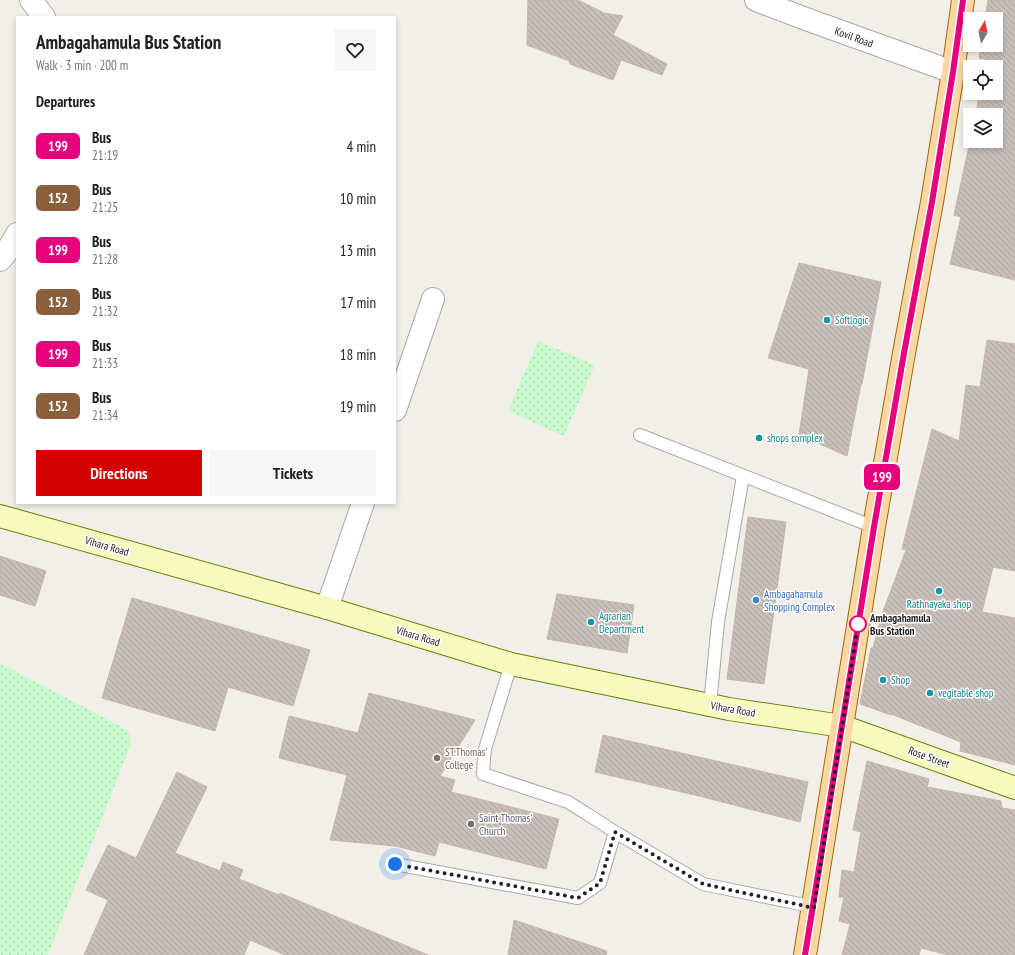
<!DOCTYPE html>
<html lang="en">
<head>
<meta charset="utf-8">
<style>
  :root { --surface:#fff; --page:#f6f6f6; --text:#202124; --muted:#757577; --accent:#d40000 }
  body { margin:0; font-family:"PT Sans Narrow",sans-serif; background:var(--page); color:var(--text); height:100vh; display:flex; flex-direction:column; font-size:15px; white-space:nowrap }
  * { box-sizing:border-box; margin:0 }
  p { font-size:13px; color:var(--muted) }
  .icon { flex:none; width:22px; height:22px; fill:none; stroke:currentColor; stroke-width:2; stroke-linecap:round; stroke-linejoin:round }
  .map { position:relative; flex:1; overflow:hidden }
  .sheet { position:absolute; left:16px; top:16px; width:380px; height:488px; display:flex; flex-direction:column; background:var(--surface); border-radius:0px; box-shadow:0 2px 6px #0003 }
  .sheet>* { flex:none }
  .badge { padding:0 8px; border-radius:6px; font-size:14px; line-height:26px }
  .needle { width:26px; rotate:9deg }
  .controls { position:absolute; left:963px; top:12px; display:grid; gap:8px }
  .controls a { display:grid; place-items:center; width:40px; height:40px; border-radius:0px; background:var(--surface); box-shadow:0 2px 6px #0003; font-size:20px }
  .you { position:absolute; width:20px; height:20px; margin:-10px; border:3px solid #fff; border-radius:50%; background:#1a73e8; box-shadow:0 0 0 6px #1a73e833 }
  .map>.badge { position:absolute; translate:-50% -50%; box-shadow:0 0 0 2px #fff }
  h2 { padding:0 20px; font-size:15px; line-height:36px }
  .round { display:grid; place-items:center; flex:none; width:42px; height:42px; border-radius:0px; background:var(--page) }
  .headline { display:flex; align-items:center; justify-content:space-between; height:68px; padding:0 20px }
  h1 { font-size:19px; font-weight:700; line-height:30px }
  .primary-button { display:flex; gap:8px; margin-top:auto; padding:8px 20px }
  .primary-button a { flex:1; height:46px; border-radius:0px; background:var(--accent); color:#fff; font-size:16px; font-weight:700; line-height:46px; text-align:center }
  .primary-button a+a { background:var(--page); color:var(--text) }
  ul { padding:0; list-style:none }
  li { display:flex; align-items:center; gap:12px; height:52px; padding:0 20px }
  li div { flex:1 }
  li b { display:block; font-size:15px }
  li em { font-style:normal }
  li .badge { min-width:44px; font-weight:700; text-align:center }
  .map>svg:first-child { display:block }
  .park { fill:url(#park-dots) }
  .building { fill:url(#building-back-hatch); stroke:#c4b6ab }
  .lines { fill:none; stroke-linecap:round; stroke-linejoin:round }
  .lane-casing { stroke:#a9a9a9; stroke-width:14 }
  .street-casing { stroke:#a9a9a9; stroke-width:24 }
  .secondary-casing { stroke:#707d05; stroke-width:24 }
  .primary-casing { stroke:#a06b00; stroke-width:24 }
  .lane { stroke:#fff; stroke-width:12 }
  .street { stroke:#fff; stroke-width:22 }
  .secondary { stroke:#f7fabf; stroke-width:22 }
  .primary { stroke:#fcd6a4; stroke-width:22 }
  .line-casing { stroke:#fff; stroke-width:9 }
  .line { stroke:#e6007e; stroke-width:6 }
  .walk { stroke:#222; stroke-width:4; stroke-dasharray:0 7.2 }
  .culture-dot { fill:#0f9aa8; stroke:#fff; stroke-width:1.5 }
  .shop-dot { fill:#3f7fe0; stroke:#fff; stroke-width:1.5 }
  .stop-dot { fill:#fff; stroke:#e6007e; stroke-width:2 }
  .education-dot { fill:#8d6e63; stroke:#fff; stroke-width:1.5 }
  .worship-dot { fill:#6b7280; stroke:#fff; stroke-width:1.5 }
  .labels { text-anchor:middle; dominant-baseline:central; stroke-width:3; stroke-linejoin:round; paint-order:stroke }
  .street-label { font-size:11px; fill:#222; stroke:#fff }
  .culture-label { font-size:11px; fill:#0d838f; stroke:#fff; text-anchor:start }
  .shop-label { font-size:11px; fill:#366cbe; stroke:#fff; text-anchor:start }
  .stop-label { font-size:11px; font-weight:bold; fill:#222; stroke:#fff; text-anchor:start }
  .education-label { font-size:11px; fill:#785e54; stroke:#fff; text-anchor:start }
  .worship-label { font-size:11px; fill:#5b616d; stroke:#fff; text-anchor:start }
</style>
</head>
<body>
<div class="map">
<svg width="1015" height="955" viewBox="0 0 1015 955">
  <defs>
    <pattern id="park-dots" width="8" height="8" patternUnits="userSpaceOnUse"><rect width="8" height="8" fill="#c8facc"/><path d="M2 2h.1M6 6h.1" fill="none" stroke="#acd6af" stroke-width="1.8" stroke-linecap="round"/></pattern>
    <pattern id="building-back-hatch" width="6" height="6" patternUnits="userSpaceOnUse"><rect width="6" height="6" fill="#c7bfb8"/><path d="M-1 5l2 2M0 0l6 6M5-1l2 2" fill="none" stroke="#aba49e"/></pattern>
  </defs>
  <rect width="100%" height="100%" fill="#f2efe9"/>
  <path class="park" d="M538,341L595,365L564,436L508,411Z
    M0,663L129,731L131,744L48,955H0Z"/>
  <path class="building" d="M528,0H578L604,13L623,16L613,35L667,64L662,75L621,60L613,80L570,64L569,61L527,45Z
    M988,0H1015V280L950,264L961,217L954,215L970,141H996V115H976L979,93H996V67H983L985,59L979,58L981,45H996V19H985Z
    M799,263L881,282L862,384H861L847,456L799,435L809,369L768,358Z
    M987,340L1015,344V571L993,567L982,612L1015,618V765L960,751L961,742L891,714V715L860,704L871,648H873L881,617L906,550L902,549L932,429L959,441L966,385L980,387Z
    M748,517L786,522L764,684L727,679Z
    M0,556L46,571L35,606L0,595Z
    M557,594L634,605L627,653L547,639Z
    M132,598L310,650L293,706L228,687L215,731L102,698Z
    M369,693L475,720L440,776L455,780L451,792L559,819L546,869L439,842L435,856L395,846L330,840L347,775L279,758L289,716L358,733Z
    M603,735L808,782L800,822L699,796L595,772Z
    M867,761L929,779L927,787L1001,801L1002,808L1015,810V955H948L921,948L919,955H842L850,924L839,921L844,897H839L842,870L854,872L861,832L853,830Z
    M177,772L207,787L175,853L220,871L223,862L243,870L239,879L279,895L280,893L428,955H285L250,940L244,955H84L108,900L86,890L108,845L136,858Z
    M514,920L607,951L606,955H508Z"/>
  <g class="lines">
    <g class="lane-casing">
      <path id="lane" d="M640,435L874,527
        M710,705L718,622L743,476
        M615,832L703,884L814,907
        M395,864L578,898L600,883L615,832L595,819L568,802L483,774L484,758L485,749L511,664"/>
    </g>
    <g class="street-casing">
      <path id="street" d="M31,0L44,17
        M756,0L806,19L953,72
        M0,260L6,253L17,234
        M395,410L433,299
        M327,608L363,503"/>
    </g>
    <g class="secondary-casing">
      <path id="secondary" d="M0,516L327,608L511,664L729,709L842,726L1015,788"/>
    </g>
    <g class="primary-casing">
      <path id="primary" d="M805,955L874,527L904,353L932,202L953,72L963,0"/>
    </g>
    <use href="#lane" class="lane"/>
    <use href="#street" class="street"/>
    <use href="#secondary" class="secondary"/>
    <use href="#primary" class="primary"/>
  </g>
  <g class="lines">
    <g class="line-casing">
      <path id="line" d="M805,955L874,527L904,353L932,202L953,72L963,0"/>
    </g>
    <use href="#line" class="line"/>
    <path class="walk" d="M395,864L578,898L600,883L615,832L703,884L814,908L858,624"/>
  </g>
  <g class="culture-dot">
    <circle cx="827" cy="320" r="4"/>
    <circle cx="759" cy="438" r="4"/>
    <circle cx="939" cy="591" r="4"/>
    <circle cx="591" cy="622" r="4"/>
    <circle cx="883" cy="680" r="4"/>
    <circle cx="930" cy="693" r="4"/>
  </g>
  <circle class="shop-dot" cx="756" cy="600" r="4"/>
  <circle class="stop-dot" cx="858" cy="624" r="8"/>
  <circle class="education-dot" cx="437" cy="758" r="4"/>
  <circle class="worship-dot" cx="471" cy="824" r="4"/>
  <g class="labels">
    <g class="street-label">
      <text transform="translate(854 37) rotate(20)">Kovil Road</text>
      <text transform="translate(107 546) rotate(16)">Vihara Road</text>
      <text transform="translate(418 636) rotate(17)">Vihara Road</text>
      <text transform="translate(733 709) rotate(10)">Vihara Road</text>
      <text transform="translate(929 757) rotate(20)">Rose Street</text>
    </g>
    <g class="culture-label">
      <text x="835" y="320">Softlogic</text>
      <text x="767" y="438">shops complex</text>
      <text x="939" y="604" text-anchor="middle">Rathnayaka shop</text>
      <text x="599" y="616">Agrarian<tspan x="599" dy="13">Department</tspan></text>
      <text x="891" y="680">Shop</text>
      <text x="938" y="693">vegitable shop</text>
    </g>
    <g class="shop-label">
      <text x="764" y="594">Ambagahamula<tspan x="764" dy="13">Shopping Complex</tspan></text>
    </g>
    <g class="stop-label">
      <text x="870" y="618">Ambagahamula<tspan x="870" dy="13">Bus Station</tspan></text>
    </g>
    <g class="education-label">
      <text x="445" y="752">ST.Thomas'<tspan x="445" dy="13">College</tspan></text>
    </g>
    <g class="worship-label">
      <text x="479" y="818">Saint Thomas'<tspan x="479" dy="13">Church</tspan></text>
    </g>
  </g>
</svg>
<div class="controls">
<a><svg class="needle" viewBox="-14 -14 28 28"><path d="M0-13l5 13h-10z" fill="#e53935"/><path d="M0 13l5-13h-10z" fill="#757577"/></svg></a>
<a><svg class="icon" aria-label="locate" viewBox="0 0 24 24"><circle cx="12" cy="12" r="6"/><path d="M12 2v4M12 18v4M2 12h4M18 12h4"/></svg></a>
<a><svg class="icon" aria-label="layers" viewBox="0 0 24 24"><path d="M12 4l9 5-9 5-9-5zM3 14l9 5 9-5"/></svg></a>
</div>
<div class="you" style="left:395px;top:864px"></div>
<b class="badge" style="left:882px;top:477px;background:#e6007e;color:#fff">199</b>
<section class="sheet">
<div class="headline"><div><h1>Ambagahamula Bus Station</h1><p>Walk · 3 min · 200 m</p></div><a class="round"><svg class="icon" aria-label="heart" viewBox="0 0 24 24"><path d="M12 20l-8-8c-3-5 5-10 8-4 3-6 11-1 8 4z"/></svg></a></div>
<h2>Departures</h2>
<ul>
<li><span class="badge" style="background:#e6007e;color:#fff">199</span><div><b>Bus</b><p>21:19</p></div><em>4 min</em></li>
<li><span class="badge" style="background:#8b5e3c;color:#fff">152</span><div><b>Bus</b><p>21:25</p></div><em>10 min</em></li>
<li><span class="badge" style="background:#e6007e;color:#fff">199</span><div><b>Bus</b><p>21:28</p></div><em>13 min</em></li>
<li><span class="badge" style="background:#8b5e3c;color:#fff">152</span><div><b>Bus</b><p>21:32</p></div><em>17 min</em></li>
<li><span class="badge" style="background:#e6007e;color:#fff">199</span><div><b>Bus</b><p>21:33</p></div><em>18 min</em></li>
<li><span class="badge" style="background:#8b5e3c;color:#fff">152</span><div><b>Bus</b><p>21:34</p></div><em>19 min</em></li>
</ul>
<div class="primary-button"><a>Directions</a><a>Tickets</a></div>
</section>
</div>
</body>
</html>
